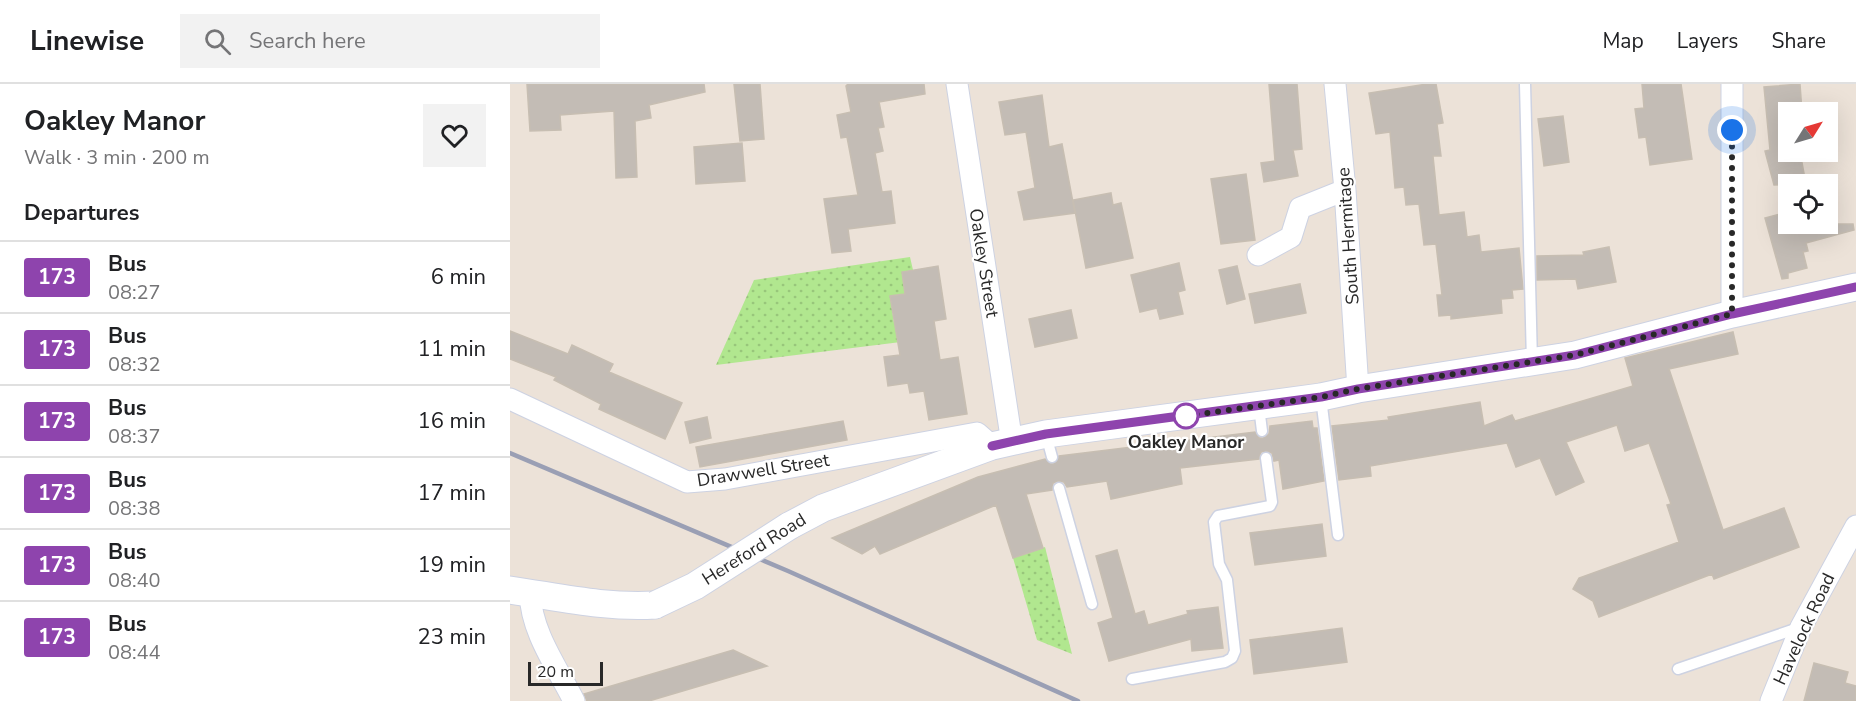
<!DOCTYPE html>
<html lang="en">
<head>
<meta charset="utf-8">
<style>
  :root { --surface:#fff; --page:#f2f2f2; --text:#202124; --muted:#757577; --line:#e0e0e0 }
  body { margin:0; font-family:"Nunito Sans",sans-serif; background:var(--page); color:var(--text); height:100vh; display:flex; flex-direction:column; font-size:22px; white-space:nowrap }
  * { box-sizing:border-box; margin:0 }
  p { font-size:20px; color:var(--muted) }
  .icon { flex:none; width:33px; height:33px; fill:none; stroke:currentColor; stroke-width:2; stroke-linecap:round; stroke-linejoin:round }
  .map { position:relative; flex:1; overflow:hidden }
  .side { display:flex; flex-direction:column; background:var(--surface); width:510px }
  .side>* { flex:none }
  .badge { padding:0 12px; border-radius:4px; font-size:21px; line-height:39px }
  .needle { width:39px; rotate:53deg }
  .tools { position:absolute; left:1268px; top:18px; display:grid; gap:12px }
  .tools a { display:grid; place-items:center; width:60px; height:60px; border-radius:0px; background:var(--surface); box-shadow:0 6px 24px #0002; font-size:30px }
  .scale { position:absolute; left:18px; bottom:15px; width:75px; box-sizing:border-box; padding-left:6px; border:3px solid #282828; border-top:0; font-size:16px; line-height:21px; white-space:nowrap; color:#282828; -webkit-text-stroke:4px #fff; paint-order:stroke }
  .you { position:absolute; width:30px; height:30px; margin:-15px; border:4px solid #fff; border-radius:50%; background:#1a73e8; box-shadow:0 0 0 9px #1a73e833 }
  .map>.badge { position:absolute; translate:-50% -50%; box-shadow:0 0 0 3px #fff }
  h2 { padding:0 24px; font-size:22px; line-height:54px }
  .round { display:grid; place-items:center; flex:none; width:63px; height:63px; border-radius:0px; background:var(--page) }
  .head { display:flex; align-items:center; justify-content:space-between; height:102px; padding:0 24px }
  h1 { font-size:28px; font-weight:700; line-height:45px }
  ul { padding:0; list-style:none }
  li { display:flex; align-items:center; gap:18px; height:72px; padding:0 24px; border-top:2px solid var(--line) }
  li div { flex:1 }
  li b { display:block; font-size:22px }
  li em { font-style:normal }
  li .badge { min-width:66px; font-weight:700; text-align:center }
  header { display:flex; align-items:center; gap:36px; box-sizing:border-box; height:84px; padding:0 30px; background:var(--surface); border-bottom:2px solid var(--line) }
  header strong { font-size:28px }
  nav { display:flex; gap:33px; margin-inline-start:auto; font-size:21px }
  .search { width:420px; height:54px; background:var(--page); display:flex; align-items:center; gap:15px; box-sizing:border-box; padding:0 21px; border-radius:0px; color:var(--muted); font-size:22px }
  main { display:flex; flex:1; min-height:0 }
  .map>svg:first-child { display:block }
  .grass { fill:url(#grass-dots) }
  .building { fill:#c3bcb5; stroke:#c7beb2; stroke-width:1.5 }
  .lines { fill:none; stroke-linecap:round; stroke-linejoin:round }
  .service-casing { stroke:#cdd2e2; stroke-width:13 }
  .minor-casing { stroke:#cdd2e2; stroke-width:23 }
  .tertiary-casing { stroke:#cdd2e2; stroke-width:29 }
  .service { stroke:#fff; stroke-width:10 }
  .minor { stroke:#fff; stroke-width:21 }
  .tertiary { stroke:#fff; stroke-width:27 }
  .rail { stroke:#9a9fb4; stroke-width:4.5 }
  .tertiary-bridge-casing { stroke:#cdd2e2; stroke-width:29; stroke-linecap:butt }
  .tertiary-bridge { stroke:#fff; stroke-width:27 }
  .line-casing { stroke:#fff; stroke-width:14 }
  .line { stroke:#8e44ad; stroke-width:9 }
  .walk { stroke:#282828; stroke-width:6; stroke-dasharray:0 10.8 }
  .stop-dot { fill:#fff; stroke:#8e44ad; stroke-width:3 }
  .labels { text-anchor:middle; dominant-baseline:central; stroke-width:4.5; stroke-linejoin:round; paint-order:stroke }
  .street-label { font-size:18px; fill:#282828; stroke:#fff }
  .stop-label { font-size:18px; font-weight:bold; fill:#282828; stroke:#fff }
</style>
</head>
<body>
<header>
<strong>Linewise</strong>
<div class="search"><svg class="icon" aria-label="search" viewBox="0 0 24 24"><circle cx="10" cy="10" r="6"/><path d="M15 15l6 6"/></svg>Search here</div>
<nav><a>Map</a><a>Layers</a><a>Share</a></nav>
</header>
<main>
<section class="side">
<div class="head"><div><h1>Oakley Manor</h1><p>Walk · 3 min · 200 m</p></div><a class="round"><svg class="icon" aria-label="heart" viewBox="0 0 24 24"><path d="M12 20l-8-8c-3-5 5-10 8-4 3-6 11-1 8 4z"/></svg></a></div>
<h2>Departures</h2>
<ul>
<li><span class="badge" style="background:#8e44ad;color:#fff">173</span><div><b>Bus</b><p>08:27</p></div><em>6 min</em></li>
<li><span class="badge" style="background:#8e44ad;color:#fff">173</span><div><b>Bus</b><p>08:32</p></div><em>11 min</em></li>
<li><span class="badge" style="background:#8e44ad;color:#fff">173</span><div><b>Bus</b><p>08:37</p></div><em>16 min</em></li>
<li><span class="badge" style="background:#8e44ad;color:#fff">173</span><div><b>Bus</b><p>08:38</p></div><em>17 min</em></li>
<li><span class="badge" style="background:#8e44ad;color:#fff">173</span><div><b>Bus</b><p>08:40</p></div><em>19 min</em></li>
<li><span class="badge" style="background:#8e44ad;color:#fff">173</span><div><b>Bus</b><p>08:44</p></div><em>23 min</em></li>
</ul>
</section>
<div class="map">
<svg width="1346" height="617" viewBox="0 0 1346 617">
  <defs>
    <pattern id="grass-dots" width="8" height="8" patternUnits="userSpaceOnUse" patternTransform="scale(1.5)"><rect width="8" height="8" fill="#b1e78f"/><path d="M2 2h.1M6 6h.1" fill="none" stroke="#98c67b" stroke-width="1.8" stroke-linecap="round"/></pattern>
  </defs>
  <rect width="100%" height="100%" fill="#ece2d8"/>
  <path class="grass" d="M400,173L403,186L392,188L395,210L380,212L384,239L423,254L206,281L244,196Z
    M535,463L562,570L527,556L503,474Z"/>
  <path class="building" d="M17,0H194L195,8L139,21L141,34L125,37L127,93L106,94L104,27L50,31L51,46L20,47Z
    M224,0H250L254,55L230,57Z
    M338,0H414L415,10L369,18L374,43L368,44L373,67L365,69L372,108L381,107L385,139L338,145L341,167L322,169L314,115L348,111L337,53L331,54L327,31L341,28L336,2Z
    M759,0H787L792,65L783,66L788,92L754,98L751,79L765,77Z
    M917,0H926L933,39L927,40L931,72H923L929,131L954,128L957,153L969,151L971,168L1009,164L1013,205L1002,206L1003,214L991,215L992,229L941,235V231L929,232L927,211H932L926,160L914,161L909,120L896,121L894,103L885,104L880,48L866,50L859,9Z
    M1132,0H1171L1182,75L1140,81L1136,53L1129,54L1125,25L1134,24Z
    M1290,0L1292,28H1278V68H1290L1296,100L1264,101L1255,67L1260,66L1254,3Z
    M532,11L539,63L552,60L565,129L514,136L508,108L525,104L516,48L495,51L489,18Z
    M1053,32L1059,78L1034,82L1028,35Z
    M232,59L235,97L186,100L184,63Z
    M736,90L745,156L711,160L701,95Z
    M601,109L603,121L611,119L623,174L576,184L563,116Z
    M1278,128V140H1343L1344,146L1296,159L1298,167L1293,168L1297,184L1278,189V194L1272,195L1255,134Z
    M1099,163L1106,198L1068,205L1066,195L1027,196V172L1074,171L1073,168Z
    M669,179L675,206L668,208L673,230L650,235L647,224L630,228L621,191Z
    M428,182L436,235L424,237L430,276L448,273L457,330L419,336L414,307L400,309L398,299L378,302L374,273L390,271L380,212L395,210L392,188Z
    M727,182L735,215L717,220L709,186Z
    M790,200L796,229L745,239L739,210Z
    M561,226L567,254L525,263L519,235Z
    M0,247L58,270L62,261L103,280L99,288L172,319L155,355L89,325L91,320L44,296L46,293L0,275Z
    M1223,248L1228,270L1159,285L1213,446L1274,424L1289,463L1233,484L1204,495L1202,490L1089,533L1083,517L1063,505L1069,494L1169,458L1157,421L1161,420L1139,359L1115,367L1107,341L1056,358L1074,398L1046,411L1030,374L1006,383L997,359L860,382L861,392L829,396L822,342L879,336L878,333L970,318L974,342L1002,331L1005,337L1123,302L1115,274Z
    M197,333L201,354L180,359L175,338Z
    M333,337L337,356L190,383L186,363Z
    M802,337L803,344H807L814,397L773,405L769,376L764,377L762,369L756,367L751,368L749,375L670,384L672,400L601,415L597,397L557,403L554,398L548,397L543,399L542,406L516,410L533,464L503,474L486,421L370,470L365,462L352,470L322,454L468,393L535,375L543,380L549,372L745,348L749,354H753L759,350L760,342Z
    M812,440L816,472L745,481L740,449Z
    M607,466L625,530L634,527L638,541L678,530L677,527L708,523L713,564L682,567L681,555L599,577L588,539L603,534L586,472Z
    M832,544L837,578L744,590L740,556Z
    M223,566L257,582L139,617H77L74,610Z
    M1304,579L1338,588L1335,599L1346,602V617H1294Z"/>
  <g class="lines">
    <g class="service-casing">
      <path id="service" d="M1015,0L1022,278
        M811,314L828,451
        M749,323L752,347
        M536,351L542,373
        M549,404L582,520
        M1168,585L1291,543
        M622,595L715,578L722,574L725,567L717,496L709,480L704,438L708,432L760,422L762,418L756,374"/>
    </g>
    <g class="minor-casing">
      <path id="minor" d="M447,0L502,359
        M825,0L835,106L848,305
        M748,171L781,153L790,124L835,106
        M1222,230V0
        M0,315L177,398L215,395L467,349L482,362
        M20,509C21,548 47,583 64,617
        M1261,617L1291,543L1346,442"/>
    </g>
    <g class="tertiary-casing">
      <path id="tertiary" d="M279,442L313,424L482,362L536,350L811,313L848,305L1065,271L1222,230L1346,203
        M0,506C49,513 95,524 145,521"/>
    </g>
    <use href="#service" class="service"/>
    <use href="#minor" class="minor"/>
    <use href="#tertiary" class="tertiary"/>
    <path class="rail" d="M0,369L278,487L568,617"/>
    <g class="tertiary-bridge-casing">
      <path id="tertiary-bridge" d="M145,521L185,502L279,442"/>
    </g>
    <use href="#tertiary-bridge" class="tertiary-bridge"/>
  </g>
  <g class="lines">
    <g class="line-casing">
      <path id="line" d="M482,362L536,350L811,313L848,305L1065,271L1222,230L1346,203"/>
    </g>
    <use href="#line" class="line"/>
    <path class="walk" d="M676,332L811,313L848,305L1065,271L1222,230V46"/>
  </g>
  <circle class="stop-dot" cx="676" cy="332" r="12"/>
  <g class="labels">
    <g class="street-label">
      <text transform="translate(838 152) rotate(-94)">South Hermitage</text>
      <text transform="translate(474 179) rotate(81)">Oakley Street</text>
      <text transform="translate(253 386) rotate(-9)">Drawwell Street</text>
      <text transform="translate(244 465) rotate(-32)">Hereford Road</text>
      <text transform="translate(1294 545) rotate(-65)">Havelock Road</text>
    </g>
    <g class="stop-label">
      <text x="676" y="358">Oakley Manor</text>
    </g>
  </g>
</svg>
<div class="tools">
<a><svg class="needle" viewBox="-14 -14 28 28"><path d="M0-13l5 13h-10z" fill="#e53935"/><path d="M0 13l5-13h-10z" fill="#757577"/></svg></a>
<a><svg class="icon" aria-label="locate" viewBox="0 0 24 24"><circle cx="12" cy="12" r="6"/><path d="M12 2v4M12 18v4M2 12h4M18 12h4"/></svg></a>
</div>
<div class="scale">20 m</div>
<div class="you" style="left:1222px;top:46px"></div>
</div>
</main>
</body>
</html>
